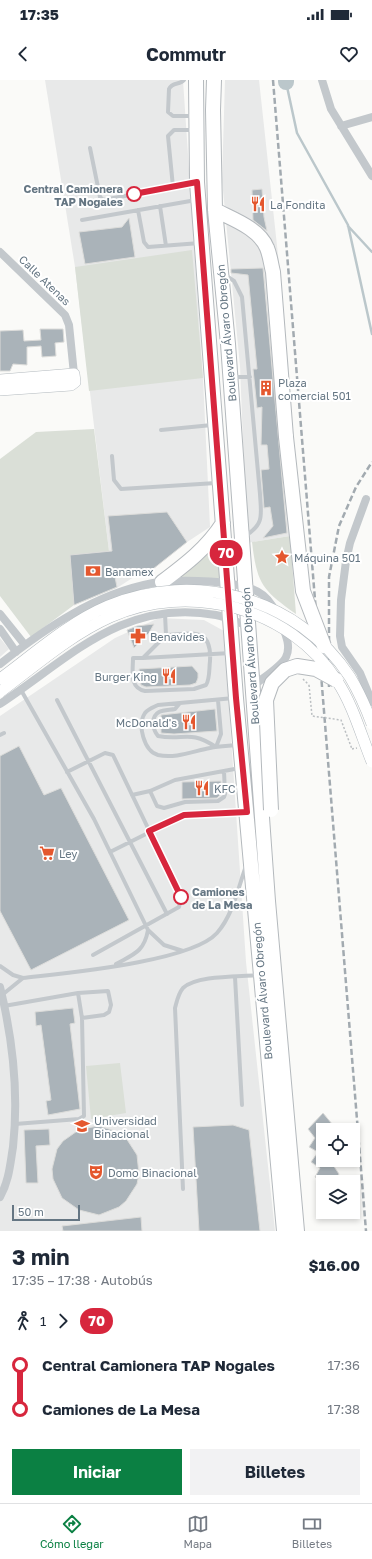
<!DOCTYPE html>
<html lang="es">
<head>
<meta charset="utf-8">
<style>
  :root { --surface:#fff; --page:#f2f2f3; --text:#1f2937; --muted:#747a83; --line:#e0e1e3; --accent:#0b8043 }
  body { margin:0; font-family:"Golos Text",sans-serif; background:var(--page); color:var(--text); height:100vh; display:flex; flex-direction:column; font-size:15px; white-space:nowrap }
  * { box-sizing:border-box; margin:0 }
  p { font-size:13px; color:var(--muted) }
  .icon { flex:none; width:22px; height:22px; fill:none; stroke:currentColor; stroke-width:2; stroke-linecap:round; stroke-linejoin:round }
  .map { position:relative; height:1151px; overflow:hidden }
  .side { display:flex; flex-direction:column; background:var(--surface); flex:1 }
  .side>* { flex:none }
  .badge { padding:0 8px; border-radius:13px; font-size:14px; line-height:26px }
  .controls { position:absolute; left:316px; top:1043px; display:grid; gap:8px }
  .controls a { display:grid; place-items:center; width:44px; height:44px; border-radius:0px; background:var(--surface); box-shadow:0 2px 6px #0003; font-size:20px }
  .scale { position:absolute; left:12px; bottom:10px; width:68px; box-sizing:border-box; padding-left:4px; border:2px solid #657683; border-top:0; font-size:11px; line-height:14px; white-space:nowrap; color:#657683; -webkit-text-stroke:3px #fff; paint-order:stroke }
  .map>.badge { position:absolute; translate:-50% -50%; box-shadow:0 0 0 2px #fff }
  .legs { display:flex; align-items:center; gap:6px; height:44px; padding:0 12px; font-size:13px }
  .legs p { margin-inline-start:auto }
  .headline { display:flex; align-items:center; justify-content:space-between; height:68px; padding:0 12px }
  h1 { font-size:22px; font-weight:700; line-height:30px }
  .action { display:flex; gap:8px; margin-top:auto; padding:8px 12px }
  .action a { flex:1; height:46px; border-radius:0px; background:var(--accent); color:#fff; font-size:16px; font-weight:700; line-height:46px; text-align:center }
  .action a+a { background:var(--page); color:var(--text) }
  ul { padding:0 12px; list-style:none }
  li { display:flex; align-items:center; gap:14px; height:44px; font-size:15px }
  li i { display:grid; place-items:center; width:6px; height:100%; margin:0 5px; background:currentColor }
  li i::after { content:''; width:10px; height:10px; margin:-5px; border:3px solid; border-radius:50%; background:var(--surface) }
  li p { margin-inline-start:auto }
  li:first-child i { background:linear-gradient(#0000 50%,currentColor 0) }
  li:last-child i { background:linear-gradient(currentColor 50%,#0000 0) }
  .status { display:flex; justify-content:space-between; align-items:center; height:28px; padding:0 20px; background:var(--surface); direction:ltr }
  .status svg { height:11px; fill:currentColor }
  header { display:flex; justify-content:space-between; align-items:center; height:52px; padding:0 12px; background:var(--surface); font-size:18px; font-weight:700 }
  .menu { display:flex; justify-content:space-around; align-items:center; height:56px; border-top:1px solid var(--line); background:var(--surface); font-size:11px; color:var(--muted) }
  .menu a { display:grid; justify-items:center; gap:2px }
  .menu .current { color:var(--accent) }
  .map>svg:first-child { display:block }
  .built { fill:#e8e9e9 }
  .green { fill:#dadfd7 }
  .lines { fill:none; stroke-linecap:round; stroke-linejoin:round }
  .stream { stroke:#bbc7cb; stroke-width:2.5 }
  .river { stroke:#bbc7cb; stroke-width:16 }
  .building { fill:#aab3b9; stroke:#dcdcda }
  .secondary-casing { stroke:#b3babf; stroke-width:12 }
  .highway-casing { stroke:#b4b9bd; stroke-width:16 }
  .path { stroke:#bbbfc2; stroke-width:1.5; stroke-dasharray:2 2; stroke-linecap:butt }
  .lane { stroke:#c3c8cc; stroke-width:4 }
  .street { stroke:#c3c8cc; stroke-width:8 }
  .secondary { stroke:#fff; stroke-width:11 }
  .highway { stroke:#fff; stroke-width:14 }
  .rail { stroke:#a2aab0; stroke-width:2.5; stroke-dasharray:6 3; stroke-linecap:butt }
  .secondary-bridge-casing { stroke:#b3babf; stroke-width:12; stroke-linecap:butt }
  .highway-bridge-casing { stroke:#b4b9bd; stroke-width:16; stroke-linecap:butt }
  .path-bridge { stroke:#bbbfc2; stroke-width:1.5; stroke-dasharray:2 2; stroke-linecap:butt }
  .secondary-bridge { stroke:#fff; stroke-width:11 }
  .highway-bridge { stroke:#fff; stroke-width:14 }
  .line-1-casing { stroke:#fff; stroke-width:9 }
  .line-1 { stroke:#d7263d; stroke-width:6 }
  .stop-1-dot { fill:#fff; stroke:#d7263d; stroke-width:2 }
  .labels { text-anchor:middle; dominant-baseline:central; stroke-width:4; stroke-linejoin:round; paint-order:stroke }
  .stop-label { font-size:11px; font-weight:bold; fill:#657683; stroke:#fff; text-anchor:end }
  .poi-label { font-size:11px; fill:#657683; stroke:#fff; text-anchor:start }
  .street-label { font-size:11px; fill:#657683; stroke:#fff }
</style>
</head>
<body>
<div class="status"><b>17:35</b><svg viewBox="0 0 49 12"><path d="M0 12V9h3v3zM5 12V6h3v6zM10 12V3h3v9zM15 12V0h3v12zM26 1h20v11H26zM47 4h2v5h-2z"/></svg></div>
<header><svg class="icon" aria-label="back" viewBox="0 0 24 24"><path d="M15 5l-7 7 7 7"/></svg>Commutr<svg class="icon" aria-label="heart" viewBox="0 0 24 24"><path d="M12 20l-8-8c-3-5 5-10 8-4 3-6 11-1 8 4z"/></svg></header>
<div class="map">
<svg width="372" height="1151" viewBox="0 0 372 1151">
  <rect width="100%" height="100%" fill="#fafaf8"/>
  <path class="built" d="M45,0H183L203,298L210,447L117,508L74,525L70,475L109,471L75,187Z
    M225,0H259L279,184L294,363L290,456L247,463L240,286L222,100Z
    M159,538L204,540L224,551L246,882L275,1151H0V636L115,558Z
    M0,558L9,569L0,577Z"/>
  <path class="green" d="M192,170L203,298L89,311L75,187Z
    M94,349L109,471L70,475L74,525L31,557L0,516V379L36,352Z
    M290,456L296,534C262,510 257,504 252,462Z
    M217,466L223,506L169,502L193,486Z
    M120,983L126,1033L91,1039L86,986Z"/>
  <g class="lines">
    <path class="stream" d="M286,2L297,53L348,145L372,254
      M348,146L372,172"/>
    <path class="river" d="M286,0V2"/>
  </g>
  <path class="building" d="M262,109L264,137L267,151L253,140L252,110Z
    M129,138L135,177L85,184L79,152L122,147Z
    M263,188L287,453L263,458L273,446L270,427L264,428L261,390L269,389L267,365H261L262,327L257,328L253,289H257L248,195L231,193V189Z
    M40,249H63L64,262L55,263L56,276L42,277L41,266L27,267V285L13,284L10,291H0V251L23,250L24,261L41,260Z
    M167,432L187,462L148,493L115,497L117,507L74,525L70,475L112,471L108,436Z
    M154,544L149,553L134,568L127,550L137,546Z
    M192,586L198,593V598L196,603L190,605L146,607L141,605L139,589Z
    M215,629L217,651L174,654L161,653V635Z
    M19,666L44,715L61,708L129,840L31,890L0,831V676Z
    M221,701V714L217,718L182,719V702Z
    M73,928L75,943L70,944L80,1029L48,1035L46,1021L51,1020L41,945L36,946L35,932Z
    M323,1033L337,1050H323V1080H337L333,1085L339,1094L335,1102H320L315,1097L320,1088L311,1082L318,1072L309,1067L315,1058L308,1049Z
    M233,1045L249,1050L260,1151H199L193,1047Z
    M99,1046L118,1052L126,1058L137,1075L139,1094L137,1104L126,1121L119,1127L99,1135L79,1130L62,1118L53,1099L52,1089L57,1069L63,1061L80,1049Z
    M49,1049L50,1065L36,1066L38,1103H26L24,1050Z
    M141,1137L142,1151H63L62,1146Z"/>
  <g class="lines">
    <g class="secondary-casing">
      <path id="secondary" d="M0,300L74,294L75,302L71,305L0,310"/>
    </g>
    <g class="highway-casing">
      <path id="highway" d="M196,0L197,102L236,618L284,1151
        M214,0L213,30L215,130L228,264L268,821L297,1151
        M215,130C232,139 259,148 267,168C270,175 271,184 273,192L286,357
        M162,502C186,484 207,468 223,443"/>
    </g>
    <path class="path" d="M303,599L309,605
      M352,669L357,668"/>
    <path class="lane" d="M184,0C180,5 172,2 169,9L168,32L173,36H195
      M90,68L100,117L103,120L195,103
      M173,107L168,56L174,50H193
      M160,126L166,166
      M138,130L144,162L148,167L200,163
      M82,140L196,120
      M225,195L234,201L242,217L260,414C261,434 265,444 245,456
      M232,297H250
      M161,350L212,345
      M112,376L114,400L121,409L216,403
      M165,534L166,555
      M143,578H133C133,591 129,608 145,611L194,609L206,605C210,599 209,589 210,581C212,546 191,554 166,555L143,578L231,573
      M21,610L94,739L148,850L164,865L183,871
      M234,618L158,625C154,627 148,629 145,633C137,645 144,671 158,675C175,679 194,671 210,668C219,666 229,666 238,665
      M57,620L167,834
      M180,623L175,629C170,630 163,630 159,632C150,637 153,650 158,656C184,661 189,649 216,667L221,654L218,620
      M0,655L4,653
      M67,692L105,673L113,675L181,817L179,827L93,875
      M150,711L157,726L164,728L185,722L218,721L224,717L225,714L224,691
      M132,715L150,711L175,700L240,688
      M110,772L184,735L245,732
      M116,884C134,874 144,872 148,850
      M0,886L13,895L23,898C65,893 191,882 217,853C233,835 238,808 246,786
      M235,897L242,1025
      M2,915L23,898
      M4,926L78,913L108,911L111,925L109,932L104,935L82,938
      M15,1044L79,1039L84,1036L82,938L78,913
      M183,1109L175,928C177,921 178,914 183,908C197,895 239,897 259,895"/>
    <path class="street" d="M322,0L331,29L372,96
      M341,46L372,37
      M0,172L65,235L69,245L74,294
      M366,419L350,463L346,481L341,520L340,556L342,567L360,593L372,622
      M0,534L25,565
      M0,549L16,572
      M0,584C46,548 95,514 153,503C178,499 243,499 263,515C272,522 278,535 282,545C286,555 291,567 286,577C282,586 261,599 252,607
      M0,624C70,578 123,518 216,535C227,537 237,542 248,546
      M0,907C13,960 19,1012 13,1067C10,1085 9,1101 0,1117"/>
    <use href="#secondary" class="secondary"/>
    <use href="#highway" class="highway"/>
    <path class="rail" d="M273,0L366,1151
      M329,607V497L339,446L356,407L372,382"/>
    <g class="secondary-bridge-casing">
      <path id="secondary-bridge" d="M0,599C34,574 68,543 108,526C194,490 298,517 350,597C359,612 366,628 372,644
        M0,612C35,586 70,555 110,537C189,501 290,527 337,601C353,625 361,655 372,682"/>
    </g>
    <g class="highway-bridge-casing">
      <path id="highway-bridge" d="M286,357L303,511L324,566
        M271,730L266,620L272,603L285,590L297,586L316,589L336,600"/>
    </g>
    <path class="path-bridge" d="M309,605L312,636L341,640L352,669"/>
    <use href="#secondary-bridge" class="secondary-bridge"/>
    <use href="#highway-bridge" class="highway-bridge"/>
  </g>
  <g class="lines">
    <g class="line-1-casing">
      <path id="line-1" d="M134,114L197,102L236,618L247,732L184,735L149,751L181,817"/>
    </g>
    <use href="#line-1" class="line-1"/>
  </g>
  <defs>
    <g id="restaurant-bare" transform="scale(1.2)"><path d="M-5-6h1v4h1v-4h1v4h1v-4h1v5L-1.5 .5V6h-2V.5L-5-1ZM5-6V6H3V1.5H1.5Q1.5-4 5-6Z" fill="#e4572e" stroke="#fff" stroke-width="2.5" paint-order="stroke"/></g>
    <g id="building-bare" transform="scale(1.2)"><path d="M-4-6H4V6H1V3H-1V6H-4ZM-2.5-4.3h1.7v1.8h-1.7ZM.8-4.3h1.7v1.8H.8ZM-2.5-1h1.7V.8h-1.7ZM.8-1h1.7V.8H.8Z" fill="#e4572e" stroke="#fff" stroke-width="2.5" paint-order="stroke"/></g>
    <g id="sight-bare" transform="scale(1.2)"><path d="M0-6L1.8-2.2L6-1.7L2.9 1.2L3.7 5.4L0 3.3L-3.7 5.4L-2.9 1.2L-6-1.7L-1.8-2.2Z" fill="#e4572e" stroke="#fff" stroke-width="2.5" paint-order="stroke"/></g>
    <g id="bank-bare" transform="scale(1.2)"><path d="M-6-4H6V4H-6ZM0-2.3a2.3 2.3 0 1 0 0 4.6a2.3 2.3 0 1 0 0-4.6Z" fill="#e4572e" stroke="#fff" stroke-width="2.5" paint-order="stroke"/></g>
    <g id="pharmacy-bare" transform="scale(1.2)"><path d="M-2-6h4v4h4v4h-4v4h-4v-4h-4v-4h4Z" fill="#e4572e" stroke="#fff" stroke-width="2.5" paint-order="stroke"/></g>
    <g id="supermarket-bare" transform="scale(1.2)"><path d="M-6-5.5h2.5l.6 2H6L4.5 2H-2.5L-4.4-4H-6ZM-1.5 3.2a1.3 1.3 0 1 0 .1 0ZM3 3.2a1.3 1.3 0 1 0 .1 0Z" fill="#e4572e" stroke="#fff" stroke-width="2.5" paint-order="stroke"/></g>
    <g id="university-bare" transform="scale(1.2)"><path d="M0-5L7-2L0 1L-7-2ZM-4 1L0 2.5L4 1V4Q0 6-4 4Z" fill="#e4572e" stroke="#fff" stroke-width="2.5" paint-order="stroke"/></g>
    <g id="theatre-bare" transform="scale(1.2)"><path d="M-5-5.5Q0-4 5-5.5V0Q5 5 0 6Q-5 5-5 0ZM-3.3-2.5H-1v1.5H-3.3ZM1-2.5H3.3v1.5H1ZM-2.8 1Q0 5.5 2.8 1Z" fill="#e4572e" stroke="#fff" stroke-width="2.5" paint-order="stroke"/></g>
  </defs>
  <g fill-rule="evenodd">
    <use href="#restaurant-bare" x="258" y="124"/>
    <use href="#building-bare" x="266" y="308"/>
    <use href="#sight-bare" x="282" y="477"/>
    <use href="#bank-bare" x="93" y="491"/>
    <use href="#pharmacy-bare" x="138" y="556"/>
    <use href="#restaurant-bare" x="169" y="596"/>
    <use href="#restaurant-bare" x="189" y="642"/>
    <use href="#restaurant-bare" x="202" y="708"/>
    <use href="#supermarket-bare" x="47" y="773"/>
    <use href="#university-bare" x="82" y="1046"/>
    <use href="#theatre-bare" x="96" y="1092"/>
  </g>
  <g class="stop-1-dot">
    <circle cx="134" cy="114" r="7"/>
    <circle cx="181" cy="817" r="7"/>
  </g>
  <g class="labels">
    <g class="stop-label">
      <text x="123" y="108">Central Camionera<tspan x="123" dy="13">TAP Nogales</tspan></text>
      <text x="192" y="811" text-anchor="start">Camiones<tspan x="192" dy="13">de La Mesa</tspan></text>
    </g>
    <g class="poi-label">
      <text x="270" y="124">La Fondita</text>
      <text x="278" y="302">Plaza<tspan x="278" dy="13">comercial 501</tspan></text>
      <text x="294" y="477">Máquina 501</text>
      <text x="105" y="491">Banamex</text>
      <text x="150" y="556">Benavides</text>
      <text x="157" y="596" text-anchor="end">Burger King</text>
      <text x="177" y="642" text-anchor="end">McDonald's</text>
      <text x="214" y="708">KFC</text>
      <text x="59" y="773">Ley</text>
      <text x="94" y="1040">Universidad<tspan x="94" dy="13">Binacional</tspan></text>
      <text x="108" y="1092">Domo Binacional</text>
    </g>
    <g class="street-label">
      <text transform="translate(45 200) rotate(44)">Calle Atenas</text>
      <text transform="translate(226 253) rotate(-95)">Boulevard Álvaro Obregón</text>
      <text transform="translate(250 576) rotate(-94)">Boulevard Álvaro Obregón</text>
      <text transform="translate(262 911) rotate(-95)">Boulevard Álvaro Obregón</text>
    </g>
  </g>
</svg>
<div class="controls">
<a><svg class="icon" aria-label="locate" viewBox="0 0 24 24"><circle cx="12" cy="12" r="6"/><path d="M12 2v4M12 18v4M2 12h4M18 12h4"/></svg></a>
<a><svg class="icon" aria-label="layers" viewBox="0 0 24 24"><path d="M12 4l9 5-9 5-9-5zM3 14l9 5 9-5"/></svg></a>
</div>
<div class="scale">50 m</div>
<b class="badge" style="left:226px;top:473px;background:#d7263d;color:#fff">70</b>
</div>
<section class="side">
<div class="headline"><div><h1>3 min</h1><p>17:35 – 17:38 · Autobús</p></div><b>$16.00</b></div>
<div class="legs"><svg class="icon" aria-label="walk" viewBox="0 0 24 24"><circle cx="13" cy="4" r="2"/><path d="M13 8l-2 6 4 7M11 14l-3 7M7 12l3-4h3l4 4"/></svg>1<svg class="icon" aria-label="forward" viewBox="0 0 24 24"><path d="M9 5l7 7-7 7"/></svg><b class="badge" style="background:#d7263d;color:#fff">70</b></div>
<ul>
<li><i style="color:#d7263d"></i><b>Central Camionera TAP Nogales</b><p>17:36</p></li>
<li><i style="color:#d7263d"></i><b>Camiones de La Mesa</b><p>17:38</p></li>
</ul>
<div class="action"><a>Iniciar</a><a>Billetes</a></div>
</section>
<nav class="menu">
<a class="current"><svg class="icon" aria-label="directions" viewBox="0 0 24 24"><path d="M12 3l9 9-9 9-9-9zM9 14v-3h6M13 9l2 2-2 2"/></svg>Cómo llegar</a>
<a><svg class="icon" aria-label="map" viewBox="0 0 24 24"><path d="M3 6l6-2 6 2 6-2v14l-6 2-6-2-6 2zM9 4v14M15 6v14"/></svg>Mapa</a>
<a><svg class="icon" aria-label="tickets" viewBox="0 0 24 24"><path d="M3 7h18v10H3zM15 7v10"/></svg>Billetes</a>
</nav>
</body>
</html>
